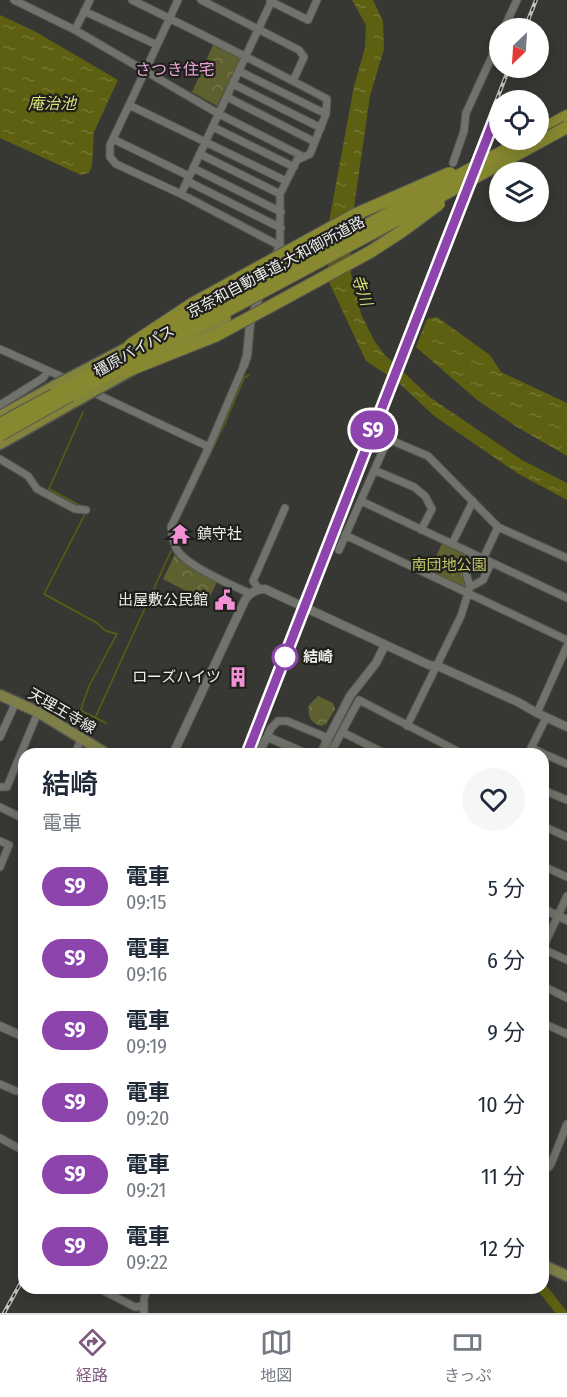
<!DOCTYPE html>
<html lang="ja">
<head>
<meta charset="utf-8">
<style>
  :root { --surface:#fff; --page:#f6f6f7; --text:#1f2937; --muted:#747a83; --line:#e0e1e3; --accent:#7f587e }
  body { margin:0; font-family:"Fira Sans Condensed","Noto Sans JP",sans-serif; background:var(--page); color:var(--text); height:100vh; display:flex; flex-direction:column; font-size:22px; white-space:nowrap }
  * { box-sizing:border-box; margin:0 }
  p { font-size:20px; color:var(--muted) }
  .icon { flex:none; width:33px; height:33px; fill:none; stroke:currentColor; stroke-width:2; stroke-linecap:round; stroke-linejoin:round }
  .map { position:relative; flex:1; overflow:hidden }
  .sheet { position:absolute; left:18px; top:748px; width:531px; height:546px; display:flex; flex-direction:column; background:var(--surface); border-radius:18px; box-shadow:0 3px 15px #0003 }
  .sheet>* { flex:none }
  .badge { padding:0 12px; border-radius:20px; font-size:21px; line-height:39px }
  .needle { width:39px; rotate:205deg }
  .fabs { position:absolute; left:489px; top:18px; display:grid; gap:12px }
  .fabs a { display:grid; place-items:center; width:60px; height:60px; border-radius:50%; background:var(--surface); box-shadow:0 3px 15px #0003; font-size:30px }
  .map>.badge { position:absolute; translate:-50% -50%; box-shadow:0 0 0 3px #fff }
  .round { display:grid; place-items:center; flex:none; width:63px; height:63px; border-radius:32px; background:var(--page) }
  .overview { display:flex; align-items:center; justify-content:space-between; height:102px; padding:0 24px }
  h1 { font-size:28px; font-weight:600; line-height:45px }
  ul { padding:0; list-style:none }
  li { display:flex; align-items:center; gap:18px; height:72px; padding:0 24px }
  li div { flex:1 }
  li b { display:block; font-size:22px }
  li em { font-style:normal }
  li .badge { min-width:66px; font-weight:700; text-align:center }
  .dock { display:flex; justify-content:space-around; align-items:center; height:84px; border-top:2px solid var(--line); background:var(--surface); font-size:16px; color:var(--muted) }
  .dock a { display:grid; justify-items:center; gap:3px }
  .dock .on { color:var(--accent) }
  .map>svg:first-child { display:block }
  .park { fill:url(#park-crowns) }
  .water { fill:url(#water-ripples) }
  .lines { fill:none; stroke-linecap:round; stroke-linejoin:round }
  .stream { stroke:#5d5f11; stroke-width:1.5 }
  .river { stroke:#5d5f11; stroke-width:10 }
  .minor-casing { stroke:#555550; stroke-width:9 }
  .tertiary-casing { stroke:#555550; stroke-width:10 }
  .primary-casing { stroke:#555550; stroke-width:13 }
  .trunk-casing { stroke:#555550; stroke-width:13 }
  .motorway-casing { stroke:#555550; stroke-width:14 }
  .minor { stroke:#71726c; stroke-width:7 }
  .tertiary { stroke:#71726c; stroke-width:8 }
  .primary { stroke:#7e7f48; stroke-width:10 }
  .trunk { stroke:#82843c; stroke-width:10 }
  .motorway { stroke:#878830; stroke-width:12 }
  .rail-casing { stroke:#c2c2be; stroke-width:4 }
  .rail { stroke:#1f1f1d; stroke-width:1.5; stroke-dasharray:4.5; stroke-linecap:butt }
  .trunk-bridge-casing { stroke:#555550; stroke-width:13; stroke-linecap:butt }
  .motorway-bridge-casing { stroke:#555550; stroke-width:14; stroke-linecap:butt }
  .trunk-bridge { stroke:#82843c; stroke-width:10 }
  .motorway-bridge { stroke:#878830; stroke-width:12 }
  .line-casing { stroke:#fff; stroke-width:14 }
  .line { stroke:#8e44ad; stroke-width:9 }
  .stop-dot { fill:#fff; stroke:#8e44ad; stroke-width:3 }
  .labels { text-anchor:middle; dominant-baseline:central; stroke-width:4.5; stroke-linejoin:round; paint-order:stroke }
  .street-label { font-size:15px; fill:#ededea; stroke:#1f1f1d }
  .poi-label { font-size:15px; fill:#ededea; stroke:#1f1f1d; text-anchor:end }
  .park-label { font-size:15px; fill:#c6c963; stroke:#1f1f1d }
  .stop-label { font-size:15px; font-weight:bold; fill:#ededea; stroke:#1f1f1d; text-anchor:start }
  .neighbourhood-label { font-size:16px; fill:#eaa5d2; stroke:#1f1f1d }
  .water-label { font-size:16px; font-style:italic; fill:#dcdf7a; stroke:#1f1f1d }
</style>
</head>
<body>
<div class="map">
<svg width="567" height="1313" viewBox="0 0 567 1313">
  <defs>
    <pattern id="park-crowns" width="20" height="18" patternUnits="userSpaceOnUse" patternTransform="scale(1.5)"><rect width="20" height="18" fill="#5e602f"/><path d="M2 6a3 3 0 1 1 6 0M12 15a3 3 0 1 1 6 0" fill="none" stroke="#75774d"/></pattern>
    <pattern id="water-ripples" width="26" height="14" patternUnits="userSpaceOnUse" patternTransform="scale(1.5)"><rect width="26" height="14" fill="#5d5f11"/><path d="M2 4q2-2 4 0t4 0M15 11q2-2 4 0t4 0" fill="none" stroke="#757634"/></pattern>
  </defs>
  <rect width="100%" height="100%" fill="#373833"/>
  <path class="park" d="M214,43L240,56V60L217,106L192,92Z
    M442,543L468,555L469,557C464,568 459,574 466,586L464,589L429,572Z
    M176,552L218,580L207,602L163,579Z
    M318,696L333,703L335,709L326,724L321,726C311,723 307,716 309,705Z"/>
  <path class="water" d="M352,0H373L383,21L384,49L370,96L350,235L351,274L361,314L374,340L384,354L431,398L522,460L567,483V500L517,473L450,427L433,415L398,382L366,361L328,280L329,222L354,86L365,48L366,25Z
    M0,15L36,32L118,80L94,132L92,166L89,173L81,175L0,138Z
    M437,317L490,355L501,372L567,403V456L517,427L477,400L416,347L427,319Z"/>
  <g class="lines">
    <path class="stream" d="M83,412L49,489L79,505L88,507
      M174,529L225,423L244,378L249,375
      M82,711L106,723
      M66,716L77,721L89,686L117,634L106,631L97,623L44,594L85,514
      M95,718L171,551"/>
    <path class="river" d="M542,1288L562,1313"/>
    <g class="minor-casing">
      <path id="minor" d="M14,0L75,30L219,114L304,157
        M132,0C198,32 263,65 327,99L326,114L310,154L297,160L280,194V246L181,194L116,164L110,157V145C133,97 156,48 178,0
        M201,0L299,50L304,57L293,81
        M270,1L308,20L317,0
        M84,11L157,45
        M504,28L517,0
        M75,30L90,0
        M239,71L326,114
        M233,84L321,128
        M227,97L315,142
        M129,105L286,181
        M213,127L294,167
        M113,139L189,176
        M200,154L280,194
        M453,163L464,131L466,113L500,39
        M193,168L281,212
        M187,181L281,228
        M181,194L272,0
        M0,349L69,380
        M244,365L209,447L171,527C172,535 173,543 177,550C187,566 231,585 249,593
        M92,392L209,447
        M0,405L43,378L48,371
        M0,459L28,476L37,489L75,509L86,510
        M374,470L414,487L425,496L432,509L421,530
        M361,501L567,598
        M345,535L567,640
        M452,544L473,501
        M339,550L388,439L428,456L498,527L567,558
        M475,555L466,573L470,587L483,580L491,563
        M483,559L498,527
        M259,589L253,581L285,508
        M537,713L567,646
        M546,718L531,748L567,764
        M407,726L461,616L470,587
        M342,732L386,754
        M0,737L16,702
        M266,739L271,728L278,721H287L323,736L327,742L329,737
        M75,754L81,739
        M330,754L359,700L463,754
        M0,787H7L38,712
        M543,790L567,800
        M0,807L24,819
        M543,826L567,837
        M0,841L9,845L0,867
        M543,866L567,877
        M543,948L567,896
        M543,949L567,960
        M543,986L567,998
        M543,1023L567,1034
        M0,1084L16,1091
        M0,1138L24,1151
        M543,1164L549,1167L551,1164L567,1124
        M98,1288L135,1307L143,1306
        M144,1313V1299L147,1288"/>
    </g>
    <g class="tertiary-casing">
      <path id="tertiary" d="M265,281L280,246
        M244,365L247,356L250,324L260,293
        M330,735L350,696L376,663L385,645
        M270,738L307,754
        M173,754L245,600C250,592 256,589 265,589L429,665L440,667L518,702L537,713L567,727
        M258,754L266,739
        M320,754L327,742
        M543,909L567,920
        M0,1026L24,1037"/>
    </g>
    <g class="primary-casing">
      <path id="primary" d="M0,695L38,712L107,754
        M543,1265L567,1276"/>
    </g>
    <g class="trunk-casing">
      <path id="trunk" d="M0,416L54,386
        M0,444L78,400"/>
    </g>
    <g class="motorway-casing">
      <path id="motorway" d="M538,132L567,116"/>
    </g>
    <use href="#minor" class="minor"/>
    <use href="#tertiary" class="tertiary"/>
    <use href="#primary" class="primary"/>
    <use href="#trunk" class="trunk"/>
    <use href="#motorway" class="motorway"/>
    <g class="rail-casing">
      <path id="rail" d="M525,28L536,0
        M243,754L509,68
        M4,1313L24,1277"/>
    </g>
    <use href="#rail" class="rail"/>
    <g class="trunk-bridge-casing">
      <path id="trunk-bridge" d="M165,327L199,309
        M168,350L226,318
        M54,386L136,343
        M78,400L134,369"/>
    </g>
    <g class="motorway-bridge-casing">
      <path id="motorway-bridge" d="M130,345L192,304L354,215L450,173
        M127,371L215,336L269,307L370,252L401,232L439,204
        M0,424L524,140
        M0,435L101,378L397,220L567,127"/>
    </g>
    <use href="#trunk-bridge" class="trunk-bridge"/>
    <use href="#motorway-bridge" class="motorway-bridge"/>
  </g>
  <g class="lines">
    <g class="line-casing">
      <path id="line" d="M247,754L500,105"/>
    </g>
    <use href="#line" class="line"/>
  </g>
  <defs>
    <g id="temple-bare" transform="scale(1.62)"><path d="M0-6L5-2H3V0L6.5 2.5H4V6H1.5V3h-3V6H-4V2.5H-6.5L-3 0V-2H-5Z" fill="#f491d4" stroke="#1f1f1d" stroke-width="2.5" paint-order="stroke"/></g>
    <g id="civic-bare" transform="scale(1.62)"><path d="M-.6-6.5H3V-4.5H.6V-3L4-1V1h2V6H-6V1h2V-1L-.6-3ZM-1.2 2.5V6h2.4V2.5Z" fill="#f491d4" stroke="#1f1f1d" stroke-width="2.5" paint-order="stroke"/></g>
    <g id="building-bare" transform="scale(1.62)"><path d="M-4-6H4V6H1V3H-1V6H-4ZM-2.5-4.3h1.7v1.8h-1.7ZM.8-4.3h1.7v1.8H.8ZM-2.5-1h1.7V.8h-1.7ZM.8-1h1.7V.8H.8Z" fill="#f491d4" stroke="#1f1f1d" stroke-width="2.5" paint-order="stroke"/></g>
  </defs>
  <g fill-rule="evenodd">
    <use href="#temple-bare" x="180" y="534"/>
    <use href="#civic-bare" x="225" y="600"/>
    <use href="#building-bare" x="238" y="677"/>
  </g>
  <circle class="stop-dot" cx="285" cy="657" r="12"/>
  <g class="labels">
    <g class="street-label">
      <text transform="translate(276 267) rotate(-28)">京奈和自動車道;大和御所道路</text>
      <text transform="translate(134 351) rotate(-29)">橿原バイパス</text>
      <text transform="translate(62 711) rotate(30)">天理王寺線</text>
    </g>
    <g class="poi-label">
      <text x="197" y="534" text-anchor="start">鎮守社</text>
      <text x="208" y="600">出屋敷公民館</text>
      <text x="221" y="677">ローズハイツ</text>
    </g>
    <g class="park-label">
      <text x="449" y="565">南団地公園</text>
    </g>
    <g class="stop-label">
      <text x="303" y="657">結崎</text>
    </g>
    <g class="neighbourhood-label">
      <text x="175" y="69">さつき住宅</text>
    </g>
    <g class="water-label">
      <text x="52" y="103">庵治池</text>
      <text transform="translate(362 290) rotate(71)">寺川</text>
    </g>
  </g>
</svg>
<div class="fabs">
<a><svg class="needle" viewBox="-14 -14 28 28"><path d="M0-13l5 13h-10z" fill="#e53935"/><path d="M0 13l5-13h-10z" fill="#747a83"/></svg></a>
<a><svg class="icon" aria-label="locate" viewBox="0 0 24 24"><circle cx="12" cy="12" r="6"/><path d="M12 2v4M12 18v4M2 12h4M18 12h4"/></svg></a>
<a><svg class="icon" aria-label="layers" viewBox="0 0 24 24"><path d="M12 4l9 5-9 5-9-5zM3 14l9 5 9-5"/></svg></a>
</div>
<b class="badge" style="left:373px;top:430px;background:#8e44ad;color:#fff">S9</b>
<section class="sheet">
<div class="overview"><div><h1>結崎</h1><p>電車</p></div><a class="round"><svg class="icon" aria-label="heart" viewBox="0 0 24 24"><path d="M12 20l-8-8c-3-5 5-10 8-4 3-6 11-1 8 4z"/></svg></a></div>
<ul>
<li><span class="badge" style="background:#8e44ad;color:#fff">S9</span><div><b>電車</b><p>09:15</p></div><em>5 分</em></li>
<li><span class="badge" style="background:#8e44ad;color:#fff">S9</span><div><b>電車</b><p>09:16</p></div><em>6 分</em></li>
<li><span class="badge" style="background:#8e44ad;color:#fff">S9</span><div><b>電車</b><p>09:19</p></div><em>9 分</em></li>
<li><span class="badge" style="background:#8e44ad;color:#fff">S9</span><div><b>電車</b><p>09:20</p></div><em>10 分</em></li>
<li><span class="badge" style="background:#8e44ad;color:#fff">S9</span><div><b>電車</b><p>09:21</p></div><em>11 分</em></li>
<li><span class="badge" style="background:#8e44ad;color:#fff">S9</span><div><b>電車</b><p>09:22</p></div><em>12 分</em></li>
</ul>
</section>
</div>
<nav class="dock">
<a class="on"><svg class="icon" aria-label="directions" viewBox="0 0 24 24"><path d="M12 3l9 9-9 9-9-9zM9 14v-3h6M13 9l2 2-2 2"/></svg>経路</a>
<a><svg class="icon" aria-label="map" viewBox="0 0 24 24"><path d="M3 6l6-2 6 2 6-2v14l-6 2-6-2-6 2zM9 4v14M15 6v14"/></svg>地図</a>
<a><svg class="icon" aria-label="tickets" viewBox="0 0 24 24"><path d="M3 7h18v10H3zM15 7v10"/></svg>きっぷ</a>
</nav>
</body>
</html>
